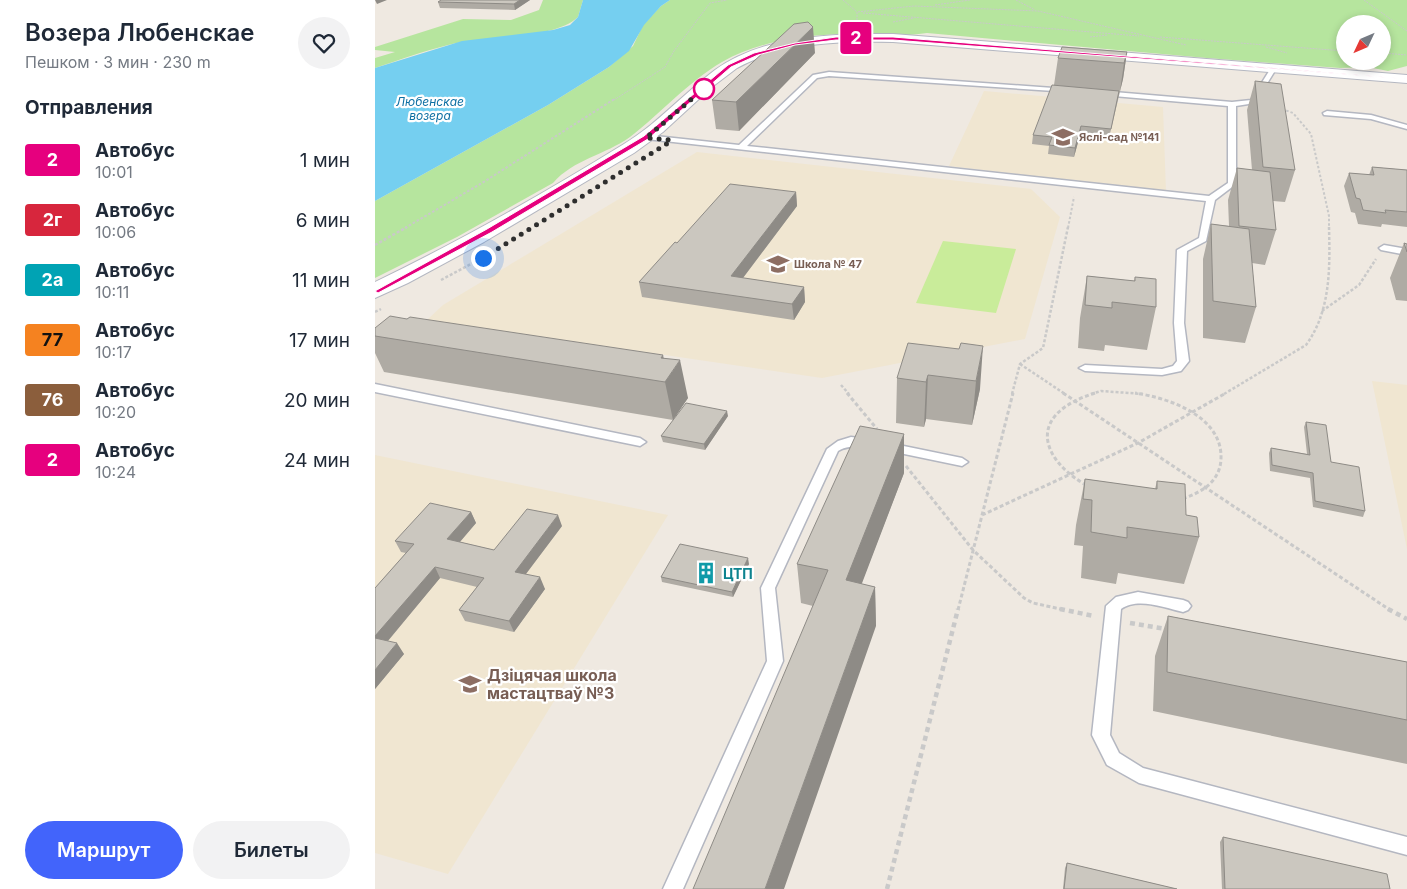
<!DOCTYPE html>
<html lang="ru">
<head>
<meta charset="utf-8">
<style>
  :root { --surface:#fff; --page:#f2f2f3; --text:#1f2937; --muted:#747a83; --accent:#4264fb }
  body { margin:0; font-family:Inter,sans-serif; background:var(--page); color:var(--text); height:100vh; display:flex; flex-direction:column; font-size:19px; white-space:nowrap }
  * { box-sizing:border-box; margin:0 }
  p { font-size:16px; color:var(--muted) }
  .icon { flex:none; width:28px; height:28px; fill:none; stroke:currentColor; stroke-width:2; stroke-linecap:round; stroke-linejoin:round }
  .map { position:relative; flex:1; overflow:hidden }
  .details { display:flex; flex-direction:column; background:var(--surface); width:375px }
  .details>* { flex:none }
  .badge { padding:0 10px; border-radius:4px; font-size:18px; line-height:32px }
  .needle { width:32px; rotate:226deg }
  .controls { position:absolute; left:961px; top:15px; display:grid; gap:10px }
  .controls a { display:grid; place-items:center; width:55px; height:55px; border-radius:50%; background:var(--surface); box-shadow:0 2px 8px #0003; font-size:25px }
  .you { position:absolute; width:25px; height:25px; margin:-12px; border:4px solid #fff; border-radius:50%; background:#1a73e8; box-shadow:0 0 0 8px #1a73e833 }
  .map>.badge { position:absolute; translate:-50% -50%; box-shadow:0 0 0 2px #fff }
  h2 { padding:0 25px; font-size:19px; line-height:45px }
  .round { display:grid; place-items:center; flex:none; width:52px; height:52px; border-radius:26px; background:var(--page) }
  .headline { display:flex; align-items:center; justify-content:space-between; height:85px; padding:0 25px }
  h1 { font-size:24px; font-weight:600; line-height:38px }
  .primary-button { display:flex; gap:10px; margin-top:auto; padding:10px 25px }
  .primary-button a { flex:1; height:58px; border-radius:30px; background:var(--accent); color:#fff; font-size:20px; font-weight:600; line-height:58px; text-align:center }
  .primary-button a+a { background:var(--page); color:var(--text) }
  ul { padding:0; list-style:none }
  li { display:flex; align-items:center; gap:15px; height:60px; padding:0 25px }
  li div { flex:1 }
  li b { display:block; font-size:19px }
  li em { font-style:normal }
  li .badge { min-width:55px; font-weight:700; text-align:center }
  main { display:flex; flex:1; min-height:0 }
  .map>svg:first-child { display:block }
  .education { fill:#f0e6d1 }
  .green { fill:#b6e59e; fill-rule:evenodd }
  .pitch { fill:#c9ec9a }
  .water { fill:#75cff0 }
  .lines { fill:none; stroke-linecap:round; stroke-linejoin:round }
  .lane-casing { stroke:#b4b7c1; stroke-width:3 }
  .secondary-casing { stroke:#b4b7c1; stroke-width:2 }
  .path-far4 { stroke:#c9c9c9; stroke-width:1; stroke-dasharray:2 1; stroke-linecap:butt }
  .path-far3 { stroke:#c9c9c9; stroke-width:2; stroke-dasharray:2.5 2; stroke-linecap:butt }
  .path-far2 { stroke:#c9c9c9; stroke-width:2.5; stroke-dasharray:3 2; stroke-linecap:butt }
  .path-far1 { stroke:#c9c9c9; stroke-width:3; stroke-dasharray:4 2.5; stroke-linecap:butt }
  .path { stroke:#c9c9c9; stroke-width:4.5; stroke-dasharray:5 4; stroke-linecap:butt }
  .lane { fill:#fff; fill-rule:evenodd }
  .secondary { fill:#fff; fill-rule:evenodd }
  .wall { fill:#afaba4 }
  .shaded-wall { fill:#8e8b86 }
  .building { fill:#cbc7bf; stroke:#8e8b86 }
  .line { fill:#e6007e; stroke:#fff }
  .walk { stroke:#2e2e2e; stroke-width:5; stroke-dasharray:0 9 }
  .stop-dot { fill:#fff; stroke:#e6007e; stroke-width:2.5 }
  .labels { text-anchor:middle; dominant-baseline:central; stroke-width:4.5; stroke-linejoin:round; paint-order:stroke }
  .far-education-label { font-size:11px; font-weight:bold; fill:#785e54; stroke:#fff; text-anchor:start }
  .far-water-label { font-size:12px; font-style:italic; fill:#0d6fa3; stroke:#fff }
  .culture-label { font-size:14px; font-weight:bold; fill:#0d838f; stroke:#fff; text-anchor:start }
  .near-education-label { font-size:16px; font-weight:bold; fill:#785e54; stroke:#fff; text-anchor:start }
</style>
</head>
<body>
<main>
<section class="details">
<div class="headline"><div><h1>Возера Любенскае</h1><p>Пешком · 3 мин · 230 m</p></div><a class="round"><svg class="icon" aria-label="heart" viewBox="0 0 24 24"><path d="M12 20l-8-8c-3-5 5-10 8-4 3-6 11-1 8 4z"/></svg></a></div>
<h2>Отправления</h2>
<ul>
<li><span class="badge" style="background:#e6007e;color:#fff">2</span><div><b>Автобус</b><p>10:01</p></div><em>1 мин</em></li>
<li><span class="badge" style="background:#d7263d;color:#fff">2г</span><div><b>Автобус</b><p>10:06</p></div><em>6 мин</em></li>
<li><span class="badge" style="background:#00a3b4;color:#fff">2а</span><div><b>Автобус</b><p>10:11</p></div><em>11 мин</em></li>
<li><span class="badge" style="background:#f58220;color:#111">77</span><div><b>Автобус</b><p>10:17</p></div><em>17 мин</em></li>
<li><span class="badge" style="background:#8b5e3c;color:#fff">76</span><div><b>Автобус</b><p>10:20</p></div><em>20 мин</em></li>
<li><span class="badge" style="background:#e6007e;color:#fff">2</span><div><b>Автобус</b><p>10:24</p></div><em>24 мин</em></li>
</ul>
<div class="primary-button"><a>Маршрут</a><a>Билеты</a></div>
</section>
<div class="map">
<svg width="1032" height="889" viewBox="0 0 1032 889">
  <rect width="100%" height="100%" fill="#efe9e1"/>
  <path class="education" d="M609,91L788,107L791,192L574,166Z
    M322,152L656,189L685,217L650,339L447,378L52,320L68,305Z
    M997,381L1032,385V549Z
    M0,455L293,515L73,874L0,853Z"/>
  <path class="green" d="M168,0H208L203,17C179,40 108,36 73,45C49,51 24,60 0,68V58L20,52L0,50V47L88,19L136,20L164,10Z
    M295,0H1032V66L1013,71L993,67L965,68L832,58L552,33C518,38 484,32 449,35C416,37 376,45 347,62C313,82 286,113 255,137C230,155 199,159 178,183L82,237L0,278V201L173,105L234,67L258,46L268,25L286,6ZM970,24H1008V61H970Z"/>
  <path class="pitch" d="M568,241L641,249L621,313L541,303Z"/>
  <path class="water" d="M208,0H295L286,6L269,25L254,51L234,67L173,105L0,201V68L87,41L178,30L195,25L203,17Z"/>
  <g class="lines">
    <g class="lane-casing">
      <path id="lane" d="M896,68L901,69L880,103L861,106V184L840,200L831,241L812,251L809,323L814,361L806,371L787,375L710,371L704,368L710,365L787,369L798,366L802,361L799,323L802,250L824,238L831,201L271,139L267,137L271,135L364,145L438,75L454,72L692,89L694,90V92L454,76L442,78L372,146L834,196L853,183V106L727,95L724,93L727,91L857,102L876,100Z
        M952,111L996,115L1032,125V129L996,119L949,115L948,113Z
        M1009,245L1032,249V255L1006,250L1004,248Z
        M0,384L265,438L271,442L265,446L0,392Z
        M476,437L494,439L500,443C494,450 478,442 463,451L400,588L408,661L308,889H288L392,661L386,588L452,449L463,441Z
        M514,443L587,458L593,462L587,466L510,450L508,447L510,444Z
        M763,592L808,600L813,602L816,606L813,610L808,612C790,608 763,597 746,609L735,735L744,753L768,768L1032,837V855L764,783L732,765L717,735L731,606L741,597Z"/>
    </g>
    <g class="secondary-casing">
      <path id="secondary" d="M481,34H518L1032,75V83L518,42C465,41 410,42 362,68L337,87L288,132L259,153L109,242L33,283L0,298V282C85,241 168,194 249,144C282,124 308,94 340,70C380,41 432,36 481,34Z"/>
    </g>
    <path class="path-far4" d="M468,0L482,12
      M641,0L660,10
      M989,0L1032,31
      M560,5L595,0
      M488,13L764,36
      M518,22L539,18
      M482,23V12L539,6L663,11L811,45
      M715,37L733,35
      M785,37L970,51
      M891,47L912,53
      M1008,53L1032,55
      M239,100L290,67L299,51L335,3L352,0"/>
    <path class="path-far3" d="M907,109L918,113L936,134L954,216V228
      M30,228L107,183L241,98
      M693,228L699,197"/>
    <path class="path-far2" d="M0,245L32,227
      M66,280L109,257
      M947,311L984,285L1001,259
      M0,312L6,309
      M645,364L690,394
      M466,385L474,394
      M637,394L645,364L668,348L693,227
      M716,394L726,391L768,394
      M849,394L931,345C956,311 955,267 954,227"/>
    <path class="path-far1" d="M472,393L502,429
      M688,393L1015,610
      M720,393C596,432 744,539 825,491C838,484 846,472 846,458C847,416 794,398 760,393
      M531,466L598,550L649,598L658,603L690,610
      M607,515L763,443L851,393
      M583,610L638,393"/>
    <path class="path" d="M685,609L719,616
      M1013,609L1032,619
      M755,623L791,629
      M512,889L583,609"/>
    <use href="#lane" class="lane"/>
    <use href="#secondary" class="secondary"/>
  </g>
  <path class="wall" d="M66,0H155L140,10L65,8L63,2Z
    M752,52L748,79L734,138L705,135L699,157L673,154L674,146L657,144L658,135L679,85L683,58Z
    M440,53L364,131L341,129L337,100Z
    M880,81L920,170L910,202L898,201L901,230L890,265L877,263L881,307L870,343L828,338V259L836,224L854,226L853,200L862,168L877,170L872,110Z
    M997,167L1032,170V227L1007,224L1006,227L983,224L980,213L976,212L969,186L974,173L994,175Z
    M421,192L422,206L368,278L429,287L430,302L419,320L267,297L264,282L302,243Z
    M1029,243L1032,244V301L1021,300L1015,278Z
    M712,276L759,281L760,277L781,307L772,350L730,345L729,351L703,348L705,318Z
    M0,328L289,358L313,398L298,420L9,372L0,353Z
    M584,349L605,389L597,425L551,419L549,427L521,423L522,378Z
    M353,416L330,450L288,442L286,436Z
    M931,422L956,462L990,511L988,517L938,507L935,478L895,471L894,453L896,448L932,454L929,427Z
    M529,434V473L486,584L500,587L501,626L438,606L426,603L422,564Z
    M710,479L780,489L782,481L811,515L824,537L809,584L743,573L741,584L706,578L708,546L699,545L701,525Z
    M96,512L101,523L85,542L119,550L187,526L151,574L170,589L139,632L90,621L84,610L102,587L65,578L13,641L29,654L0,689V588L31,553L26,552L20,541Z
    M374,564L358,597L287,582L286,577Z
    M793,616L1032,662V764L778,711L780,656Z
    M848,837L1015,889H847L845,842Z
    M692,863L802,889H688L690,868Z"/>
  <path class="shaded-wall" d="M0,0H12L2,4Z
    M145,0H155L140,10L139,4Z
    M438,27L440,53L364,131L361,102Z
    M752,52L748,79L745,91L749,63Z
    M706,126L705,135L699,157L700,148Z
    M421,192L422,206L358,291L356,276Z
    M429,287L430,302L419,320L417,304Z
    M608,346L605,389L597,425L601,381Z
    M288,355L293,378L305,360L313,398L298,420L290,382L286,358Z
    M553,375L551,419L549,427L551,382Z
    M352,411L353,416L330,450L329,444Z
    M529,434V473L473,620L471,580Z
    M96,512L101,523L77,551L72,539Z
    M183,515L187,526L144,583L140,572Z
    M373,558L374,564L358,597L357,592Z
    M60,567L65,578L6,649L0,639V636Z
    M165,577L170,589L139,632L134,621Z
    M500,587L501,626L409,889H390Z
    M22,643L29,654L0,689V670Z"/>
  <path class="building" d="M66,0H145L139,4L63,2Z
    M433,22L438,27L361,102L337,100L419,24Z
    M687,47L752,52L749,63L683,58Z
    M880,81L906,84L920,170L888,167Z
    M677,85L744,91L736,129L706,126L700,148L674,145L677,137L658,135Z
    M997,167L1032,170V212L1010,210L1011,213L988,210L985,199L981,198L974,173L999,175Z
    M862,168L895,172L901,230L864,226Z
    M355,184L421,192L356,276L429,287L417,304L264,282L300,242L302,243Z
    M836,224L874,229L881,307L838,301Z
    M1029,243L1032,244V252Z
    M712,276L760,281V277L781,279V307L737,302V308L710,305Z
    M15,316L32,319L35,317L288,355L286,358L305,360L290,382L0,336V328Z
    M533,343L584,349L586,343L608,346L601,381L553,375L551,382L522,378Z
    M311,403L352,411L329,444L286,436Z
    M931,422L951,425L956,462L984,467L990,511L940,501L938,473L897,465L896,448L935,455Z
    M485,426L529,434L471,580L500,587L390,889H318L453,570L422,564Z
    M710,479L782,489V481L810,484L811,515L822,517L824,537L752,527V538L716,532L717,500L708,499Z
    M55,503L96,512L72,539L119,550L152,509L183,515L140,572L165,577L134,621L84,610L109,578L60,567L0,636V588L39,544L20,541Z
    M305,544L373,558L357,592L286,577Z
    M793,616L1032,662V720L792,672Z
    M0,638L22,643L0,670Z
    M848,837L1012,874L1015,889H850Z
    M692,863L802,889H689Z"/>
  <path class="line" d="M461,37H518L1032,79L518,40H461L420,45L383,55L356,67L273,139L117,232L3,293L0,291L112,229L269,136L353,65L379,53L420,43Z"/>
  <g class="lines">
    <path class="walk" d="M108,258L293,143L296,140L271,138L332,86L329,89"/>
  </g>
  <defs>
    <g id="school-bare" transform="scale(1.725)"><path d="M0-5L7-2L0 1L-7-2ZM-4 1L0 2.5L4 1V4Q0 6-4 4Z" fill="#8d6e63" stroke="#fff" stroke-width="2.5" paint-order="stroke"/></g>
    <g id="building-bare" transform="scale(1.725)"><path d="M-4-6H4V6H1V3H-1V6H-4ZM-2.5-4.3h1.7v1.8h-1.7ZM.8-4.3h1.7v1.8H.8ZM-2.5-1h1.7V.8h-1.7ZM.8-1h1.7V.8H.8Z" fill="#0f9aa8" stroke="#fff" stroke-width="2.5" paint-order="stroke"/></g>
  </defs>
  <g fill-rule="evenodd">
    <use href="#school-bare" x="688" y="137"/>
    <use href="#school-bare" x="403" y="264"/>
    <use href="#building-bare" x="331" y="573"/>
    <use href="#school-bare" x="95" y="684"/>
  </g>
  <circle class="stop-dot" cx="329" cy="89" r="10"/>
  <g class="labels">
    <g class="far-education-label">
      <text x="704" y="137">Яслі-сад №141</text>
      <text x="419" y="264">Школа № 47</text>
    </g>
    <g class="far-water-label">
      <text x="55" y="101">Любенскае<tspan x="55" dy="14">возера</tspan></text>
    </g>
    <g class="culture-label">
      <text x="348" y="573">ЦТП</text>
    </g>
    <g class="near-education-label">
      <text x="112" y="675">Дзіцячая школа<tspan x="112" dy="18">мастацтваў №3</tspan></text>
    </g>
  </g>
</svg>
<div class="controls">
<a><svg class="needle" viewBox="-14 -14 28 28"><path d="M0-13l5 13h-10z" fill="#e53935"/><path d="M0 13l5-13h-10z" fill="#747a83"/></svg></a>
</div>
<div class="you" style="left:108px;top:258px"></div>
<b class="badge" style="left:481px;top:38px;background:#e6007e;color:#fff">2</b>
</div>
</main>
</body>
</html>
